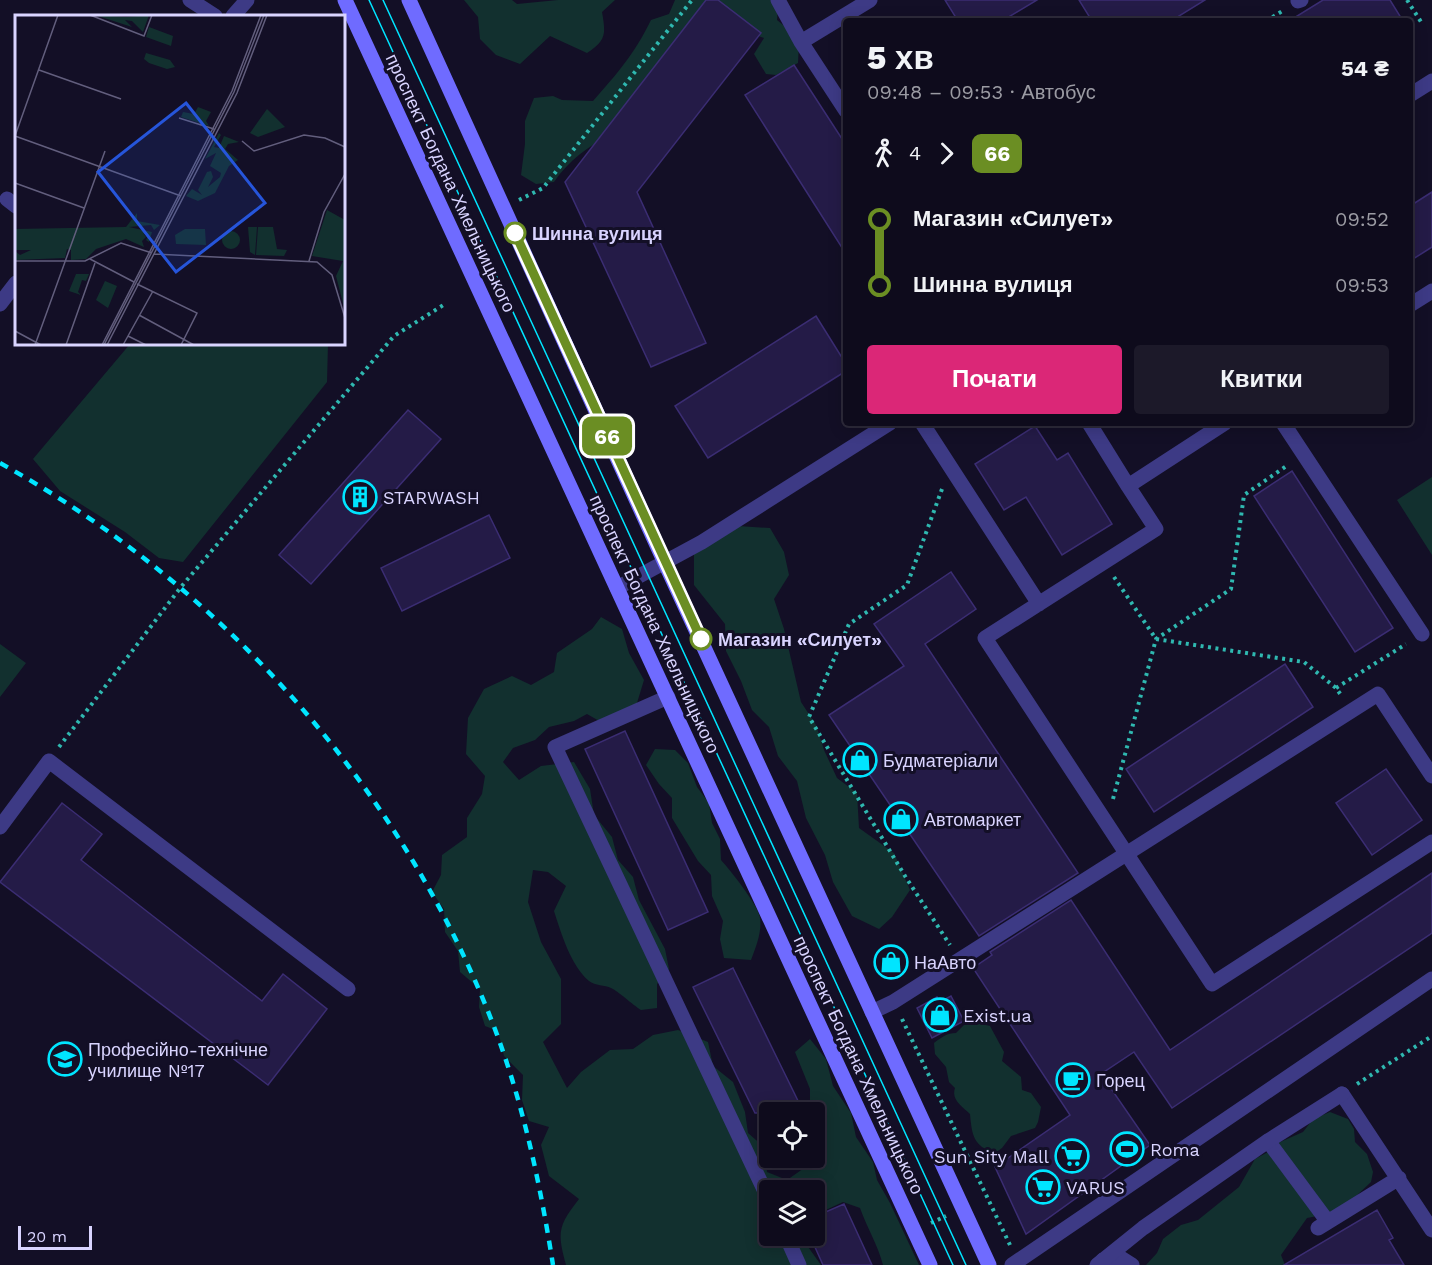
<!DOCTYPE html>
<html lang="uk">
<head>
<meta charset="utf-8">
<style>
  :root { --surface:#0e0b1c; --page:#1c1929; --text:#f1f3f6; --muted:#9b9ba3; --line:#2e2b3b; --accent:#db2777 }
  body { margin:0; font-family:"Work Sans",sans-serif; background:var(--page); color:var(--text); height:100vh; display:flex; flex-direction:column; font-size:22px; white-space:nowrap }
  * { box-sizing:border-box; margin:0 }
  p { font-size:20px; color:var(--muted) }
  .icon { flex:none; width:33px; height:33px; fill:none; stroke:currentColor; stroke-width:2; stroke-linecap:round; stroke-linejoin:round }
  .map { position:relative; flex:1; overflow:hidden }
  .side { position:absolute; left:843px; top:18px; width:570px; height:408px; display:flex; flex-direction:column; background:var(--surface); border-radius:6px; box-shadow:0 3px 15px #0003,0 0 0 2px var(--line) }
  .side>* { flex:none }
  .badge { padding:0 12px; border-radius:9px; font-size:21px; line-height:39px }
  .tools { position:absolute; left:759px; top:1102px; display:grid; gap:12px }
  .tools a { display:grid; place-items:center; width:66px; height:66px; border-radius:6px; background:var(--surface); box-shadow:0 3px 15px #0003,0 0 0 2px var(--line); font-size:30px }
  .scale { position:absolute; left:18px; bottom:15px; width:74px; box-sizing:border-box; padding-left:6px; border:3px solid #d9d4ff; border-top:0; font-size:16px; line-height:21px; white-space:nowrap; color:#d9d4ff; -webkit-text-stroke:4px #130f26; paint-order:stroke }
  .map>.badge { position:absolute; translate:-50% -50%; box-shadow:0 0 0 3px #fff }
  .legs { display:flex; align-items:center; gap:9px; height:66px; padding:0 24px; font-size:20px }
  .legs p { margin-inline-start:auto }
  .overview { display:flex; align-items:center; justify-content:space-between; height:102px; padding:0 24px }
  h1 { font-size:33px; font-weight:800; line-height:45px }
  .primary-button { display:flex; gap:12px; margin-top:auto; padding:12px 24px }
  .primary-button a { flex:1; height:69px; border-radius:6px; background:var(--accent); color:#fff; font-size:24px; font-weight:800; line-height:69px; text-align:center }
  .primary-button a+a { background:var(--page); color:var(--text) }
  ul { padding:0 24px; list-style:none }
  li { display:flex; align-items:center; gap:21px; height:66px; font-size:22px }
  li i { display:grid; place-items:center; width:9px; height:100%; margin:0 8px; background:currentColor }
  li i::after { content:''; width:15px; height:15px; margin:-8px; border:4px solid; border-radius:50%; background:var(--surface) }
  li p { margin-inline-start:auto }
  li:first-child i { background:linear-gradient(#0000 50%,currentColor 0) }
  li:last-child i { background:linear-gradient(currentColor 50%,#0000 0) }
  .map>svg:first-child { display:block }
  .green { fill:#12302f }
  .building { fill:#241b47; stroke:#3b2d73; stroke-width:1.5 }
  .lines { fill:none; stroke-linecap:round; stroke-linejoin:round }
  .path { stroke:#2fb8b0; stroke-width:4; stroke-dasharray:3 4.5; stroke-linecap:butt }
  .service { stroke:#3d3a85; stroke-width:15 }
  .minor { stroke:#3d3a85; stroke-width:15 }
  .tertiary { stroke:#3d3a85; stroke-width:15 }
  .secondary { stroke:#6f6bff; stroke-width:15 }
  .tram { stroke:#00e5ff; stroke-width:1.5 }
  .rail { stroke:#00e5ff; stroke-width:4.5; stroke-dasharray:9 8; stroke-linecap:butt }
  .line-1-casing { stroke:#fff; stroke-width:14 }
  .line-1 { stroke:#6b8e23; stroke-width:9 }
  .stop-1-dot { fill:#fff; stroke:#6b8e23; stroke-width:3 }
  .labels { text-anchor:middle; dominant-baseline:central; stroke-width:6; stroke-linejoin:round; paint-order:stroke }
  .street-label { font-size:18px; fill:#d9d4ff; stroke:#130f26 }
  .stop-label { font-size:18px; font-weight:bold; fill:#d9d4ff; stroke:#130f26; text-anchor:start }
  .poi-label { font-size:18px; fill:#d9d4ff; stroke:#130f26; text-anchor:start }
  .inset-road { fill:none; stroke:#625e7d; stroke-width:1.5 }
  .view { fill:#2655da; fill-opacity:0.15; stroke:#2655da; stroke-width:3 }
  .inset-edge { fill:none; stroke:#d9d4ff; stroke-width:3 }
</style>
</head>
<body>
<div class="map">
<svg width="1432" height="1265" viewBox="0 0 1432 1265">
  <rect width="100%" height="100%" fill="#130f26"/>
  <path class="green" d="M464,0H512L517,4L558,0H615L602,12C606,35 606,40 587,53L550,36L520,64L496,55L480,39L478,17Z
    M675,0H781L778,7L777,20L788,29L799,43L798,63L776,75L766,74L754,54L764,38L744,31L611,134C589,146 569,160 554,182L536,184L521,175L525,144V121L534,98L553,96L562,100L593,101C617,74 635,53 651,20L669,14Z
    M130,344H328L327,382L183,562L159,558L125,532L60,491L33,459Z
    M1432,477V555L1397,500Z
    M738,526L770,528L784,552L789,575L774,599L784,629L801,702L816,725L824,750L837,778L857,793L859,828L894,853L910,890L892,917L879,929L852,916L833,882L825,855L806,818L797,781L778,756L769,727L752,710L741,681L726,651L725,624L694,585V554Z
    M601,617L622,629L629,653L644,680L637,703L608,726L587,714L574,721L549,727L535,740L513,748L503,762L519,780L541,766L574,762L590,789L594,815L612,837L618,860L633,877L639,900L665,949L669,969L657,984V1008L641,1010C633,1005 618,991 611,988C605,985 595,986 589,981C571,966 561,933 554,911L566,886L548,872L533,870L528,902L541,942L561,979V1024L543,1042L567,1088L581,1072L610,1050L633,1049L653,1035L678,1030L708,1042L713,1066L733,1082L745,1112L748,1133L765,1148L767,1172L787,1180L807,1166L823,1160L825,1126L810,1111V1089L795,1052L810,1039L826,1059L833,1086L851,1113L856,1137L873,1162L877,1180L890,1203L919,1265H883C878,1245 867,1228 860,1208L843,1202L815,1215L814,1191H770V1236H804L806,1244L821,1265H566C557,1232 558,1226 579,1199L549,1176L541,1145L549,1127L529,1121L522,1100L523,1075L504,1056L498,1031L485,1026L479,1007L480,989L460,972L458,951L445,932L444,909L432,892L441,875L442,855L467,837V818L482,794L485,776L466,754L468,718L484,689L512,676L531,685L554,672L557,653L592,629Z
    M0,644L26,663L0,697Z
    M655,749L675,750L688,763L697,787L709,803L712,823L720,839L721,860C730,870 759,906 760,918C762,932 756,947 751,960L724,958L720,939L723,921L712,896L711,875L698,861L672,818V798L659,784L646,765Z
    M977,1023L990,1026L1004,1052L1002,1061L1021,1077L1022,1090L1031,1093L1041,1107L1038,1122L1035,1128L1011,1136L1002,1148L995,1153C973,1146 972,1135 970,1114C962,1106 951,1100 955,1088L949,1082L946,1067L935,1054L934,1043C942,1037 947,1033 956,1033L964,1025Z
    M1330,1112L1348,1119L1354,1129L1355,1142L1367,1154L1373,1172L1371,1182L1353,1199L1328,1214L1307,1218L1281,1255L1285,1265H1146L1157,1253L1163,1239L1181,1225L1198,1220L1239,1187L1255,1159L1270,1151L1278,1143L1303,1132L1313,1119Z"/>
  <path class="building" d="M706,0H718L761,33L637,192L706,343L651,367L565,182Z
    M945,0H1037L1002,21H958Z
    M1079,0H1205L1171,21H1092Z
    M1323,0H1390L1403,21H1289Z
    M794,65L846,145V254L745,95Z
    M1432,192V247L1410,261V206Z
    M816,316L846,364V371L708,458L675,406Z
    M408,410L441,439L311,584L279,555Z
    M1035,426L1057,460L1068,453L1112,524L1062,555L1026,497L1004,510L975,464Z
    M1292,471L1393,628L1355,652L1254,496Z
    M489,515L510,558L402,611L381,568Z
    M951,572L976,609L925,644L1078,873L979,936L829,715L904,666L874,624Z
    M1285,664L1313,707L1154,812L1126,769Z
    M625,731L708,912L668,930L585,749Z
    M1386,769L1422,820L1372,855L1336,803Z
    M62,803L102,834L81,860L262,1001L283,974L327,1009L268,1085L0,882Z
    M1432,873V933L1172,1108L1134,1052L1101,1074L1150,1145L1026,1234L995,1167L1070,1115L973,968L992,955L990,952L1071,900L1170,1050Z
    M733,968L779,1062L804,1113H755L693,987Z
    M951,996L964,1021L932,1038L917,1008L937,997L940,1002Z
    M844,1204L872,1265H823L810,1236H814V1217Z
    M1377,1210L1393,1238L1389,1240L1404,1265H1284Z"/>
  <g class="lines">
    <path class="path" d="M1407,0L1423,25
      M1266,21L1284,10
      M519,200L543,188L692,0
      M942,489L907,585L849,624L809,717L905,876L950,945
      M1114,577L1156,639L1304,662L1336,688L1341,695
      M1336,688L1406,644
      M59,747L181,587L394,336L445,304
      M1113,799L1156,639L1231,589L1244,495L1288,465
      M902,1019L1010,1245
      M1357,1084L1432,1036
      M931,1223L946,1216"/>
    <path class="service" d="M190,0L215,16
      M778,0L801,42L846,111
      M1298,1L1301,0
      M801,42L870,0
      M7,199L16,206
      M1410,305L1432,291
      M922,423L1039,604
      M1089,423L1128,486
      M1225,423L1128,486L1156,529L985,638L1212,984L1432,842
      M1283,423L1422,634
      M668,697L555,747L770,1202
      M0,827L49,761L348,989
      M872,1012L893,1002L1378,694L1432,776
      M1342,1094L1432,1230
      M1268,1141L1328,1222
      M1318,1228L1399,1178
      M786,1236L799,1265
      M1103,1260L1121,1258L1132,1265
      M1012,1265L1432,979"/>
    <path class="minor" d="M1097,1265L1143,1228L1268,1141L1342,1094"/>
    <path class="tertiary" d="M233,16L247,0
      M1410,95L1432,81
      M0,304L16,283
      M617,588L702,542L890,423"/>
    <path class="secondary" d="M345,0L930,1265
      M409,0L665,563L989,1265"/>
    <path class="tram" d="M369,0L953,1265
      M383,0L966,1265"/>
    <path class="rail" d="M0,463C222,586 401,787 493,1024C523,1102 540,1183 553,1265"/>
  </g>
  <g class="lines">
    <g class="line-1-casing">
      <path id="line-1" d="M515,233L701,639"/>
    </g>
    <use href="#line-1" class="line-1"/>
  </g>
  <defs>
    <g id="building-ring" transform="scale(1.725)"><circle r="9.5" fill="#130f26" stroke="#00e5ff" stroke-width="1.5"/><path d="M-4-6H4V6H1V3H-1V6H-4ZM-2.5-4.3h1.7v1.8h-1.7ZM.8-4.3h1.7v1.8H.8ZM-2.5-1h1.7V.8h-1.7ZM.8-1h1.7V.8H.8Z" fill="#00e5ff"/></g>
    <g id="shop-ring" transform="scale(1.725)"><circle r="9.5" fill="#130f26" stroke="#00e5ff" stroke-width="1.5"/><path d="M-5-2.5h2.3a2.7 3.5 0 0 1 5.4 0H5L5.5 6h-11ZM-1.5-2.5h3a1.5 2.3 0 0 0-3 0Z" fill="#00e5ff"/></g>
    <g id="university-ring" transform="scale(1.725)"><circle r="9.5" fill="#130f26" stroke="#00e5ff" stroke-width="1.5"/><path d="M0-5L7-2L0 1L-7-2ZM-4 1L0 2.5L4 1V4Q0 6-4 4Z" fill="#00e5ff"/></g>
    <g id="cafe-ring" transform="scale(1.725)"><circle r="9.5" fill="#130f26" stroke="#00e5ff" stroke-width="1.5"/><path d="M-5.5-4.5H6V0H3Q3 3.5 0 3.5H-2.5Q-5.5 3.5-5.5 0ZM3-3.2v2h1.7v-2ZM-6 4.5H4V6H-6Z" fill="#00e5ff"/></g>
    <g id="stadium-ring" transform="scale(1.725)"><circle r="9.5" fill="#130f26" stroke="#00e5ff" stroke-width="1.5"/><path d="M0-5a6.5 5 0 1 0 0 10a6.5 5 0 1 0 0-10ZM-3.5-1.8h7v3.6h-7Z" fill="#00e5ff"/></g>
    <g id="supermarket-ring" transform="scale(1.725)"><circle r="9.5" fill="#130f26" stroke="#00e5ff" stroke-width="1.5"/><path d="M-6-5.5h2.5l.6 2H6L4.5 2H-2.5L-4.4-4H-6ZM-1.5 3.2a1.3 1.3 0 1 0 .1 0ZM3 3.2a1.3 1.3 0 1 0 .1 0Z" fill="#00e5ff"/></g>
  </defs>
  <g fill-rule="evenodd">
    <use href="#building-ring" x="360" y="497"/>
    <use href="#shop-ring" x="860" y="760"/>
    <use href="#shop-ring" x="901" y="819"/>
    <use href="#shop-ring" x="891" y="962"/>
    <use href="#shop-ring" x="940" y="1015"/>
    <use href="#university-ring" x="65" y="1059"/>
    <use href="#cafe-ring" x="1073" y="1080"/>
    <use href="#stadium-ring" x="1127" y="1149"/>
    <use href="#supermarket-ring" x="1072" y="1156"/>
    <use href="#supermarket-ring" x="1043" y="1187"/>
  </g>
  <g class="stop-1-dot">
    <circle cx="515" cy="233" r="10"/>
    <circle cx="701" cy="639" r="10"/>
  </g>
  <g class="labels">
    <g class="street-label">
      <text transform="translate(451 183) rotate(65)">проспект Богдана Хмельницького</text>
      <text transform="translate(655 624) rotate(65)">проспект Богдана Хмельницького</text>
      <text transform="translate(859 1065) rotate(65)">проспект Богдана Хмельницького</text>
    </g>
    <g class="stop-label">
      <text x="532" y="233">Шинна вулиця</text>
      <text x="718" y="639">Магазин «Силует»</text>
    </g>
    <g class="poi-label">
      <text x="383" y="497">STARWASH</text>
      <text x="883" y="760">Будматеріали</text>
      <text x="924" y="819">Автомаркет</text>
      <text x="914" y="962">НаАвто</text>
      <text x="963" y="1015">Exist.ua</text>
      <text x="88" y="1049">Професійно-технічне<tspan x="88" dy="21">училище №17</tspan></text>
      <text x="1096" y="1080">Горец</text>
      <text x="1150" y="1149">Roma</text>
      <text x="1049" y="1156" text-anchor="end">Sun Sity Mall</text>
      <text x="1066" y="1187">VARUS</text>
    </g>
  </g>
  <g transform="translate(15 15)">
    <rect width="330" height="330" fill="#130f26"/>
    <path d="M80,0L111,2L134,0L128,17L117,6L110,5L117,12ZM134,12L158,21L156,31L131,22ZM131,38L155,45L160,52L152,54L134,48L129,44ZM183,92L196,97L191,106L194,111L166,102L168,97L179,99ZM252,94L270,112L243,122L235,118ZM204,118L206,120L199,132L204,133L209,121L224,127L213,129L210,134L223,145L214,151L200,178L183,186L171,181L177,174L187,180L183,175L192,157L196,156L198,162L193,172L205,162L206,158L195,151L201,138L190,144ZM312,195L330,205V296L321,261L328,246L297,241ZM122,198V206L145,210L139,215L136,210L114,212L137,217L134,227L131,225L133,221L128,218L131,222L127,226L129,232L111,224L81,234L71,244L56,245V235L52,234L50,243L0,245V236L5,240L16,235H0V214L111,212ZM233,212H242L240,240L235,237ZM243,212H258L262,234L272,235L269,241L241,240ZM170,214H190L191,230L161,229L160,220ZM207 225a9 9 0 1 1 18 0a9 9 0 1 1-18 0ZM61,259H74L71,266L67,265L63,277L66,280L54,276ZM90,266L102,271L93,293L81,285Z" fill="#12302f"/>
    <path class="inset-road" d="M75,0L129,21L137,0M24,55L106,84M164,103L199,114M0,121L166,181M0,121L43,0M227,126L239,136L289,120L310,123L330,132M0,168L69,193M139,239L302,247L317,260L330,303M75,244L119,267M0,246H70L106,228L137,238M294,246L309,197L330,159M122,269L182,298L166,330M124,300L179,330M0,316L26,330M113,321L131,330M20,330L90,136M51,330L80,248M87,330L217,76L246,0M89,330L219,77L249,0M92,330L222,78L252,0M108,330L138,276"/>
    <path class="view" d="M171,88L250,188L161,257L83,157Z"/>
    <rect width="330" height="330" class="inset-edge"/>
  </g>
</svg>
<div class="tools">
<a><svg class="icon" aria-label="locate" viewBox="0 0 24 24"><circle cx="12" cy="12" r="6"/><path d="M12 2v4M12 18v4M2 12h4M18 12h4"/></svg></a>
<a><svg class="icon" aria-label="layers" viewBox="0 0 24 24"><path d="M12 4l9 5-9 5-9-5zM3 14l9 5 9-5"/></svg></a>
</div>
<div class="scale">20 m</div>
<b class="badge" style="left:607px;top:436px;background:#6b8e23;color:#fff">66</b>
<section class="side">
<div class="overview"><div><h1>5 хв</h1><p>09:48 – 09:53 · Автобус</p></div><b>54 ₴</b></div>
<div class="legs"><svg class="icon" aria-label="walk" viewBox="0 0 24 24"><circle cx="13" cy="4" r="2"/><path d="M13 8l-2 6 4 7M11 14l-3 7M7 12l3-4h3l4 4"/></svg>4<svg class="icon" aria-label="forward" viewBox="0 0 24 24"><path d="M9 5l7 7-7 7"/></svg><b class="badge" style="background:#6b8e23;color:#fff">66</b></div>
<ul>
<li><i style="color:#6b8e23"></i><b>Магазин «Силует»</b><p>09:52</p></li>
<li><i style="color:#6b8e23"></i><b>Шинна вулиця</b><p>09:53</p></li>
</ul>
<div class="primary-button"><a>Почати</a><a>Квитки</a></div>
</section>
</div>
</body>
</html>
